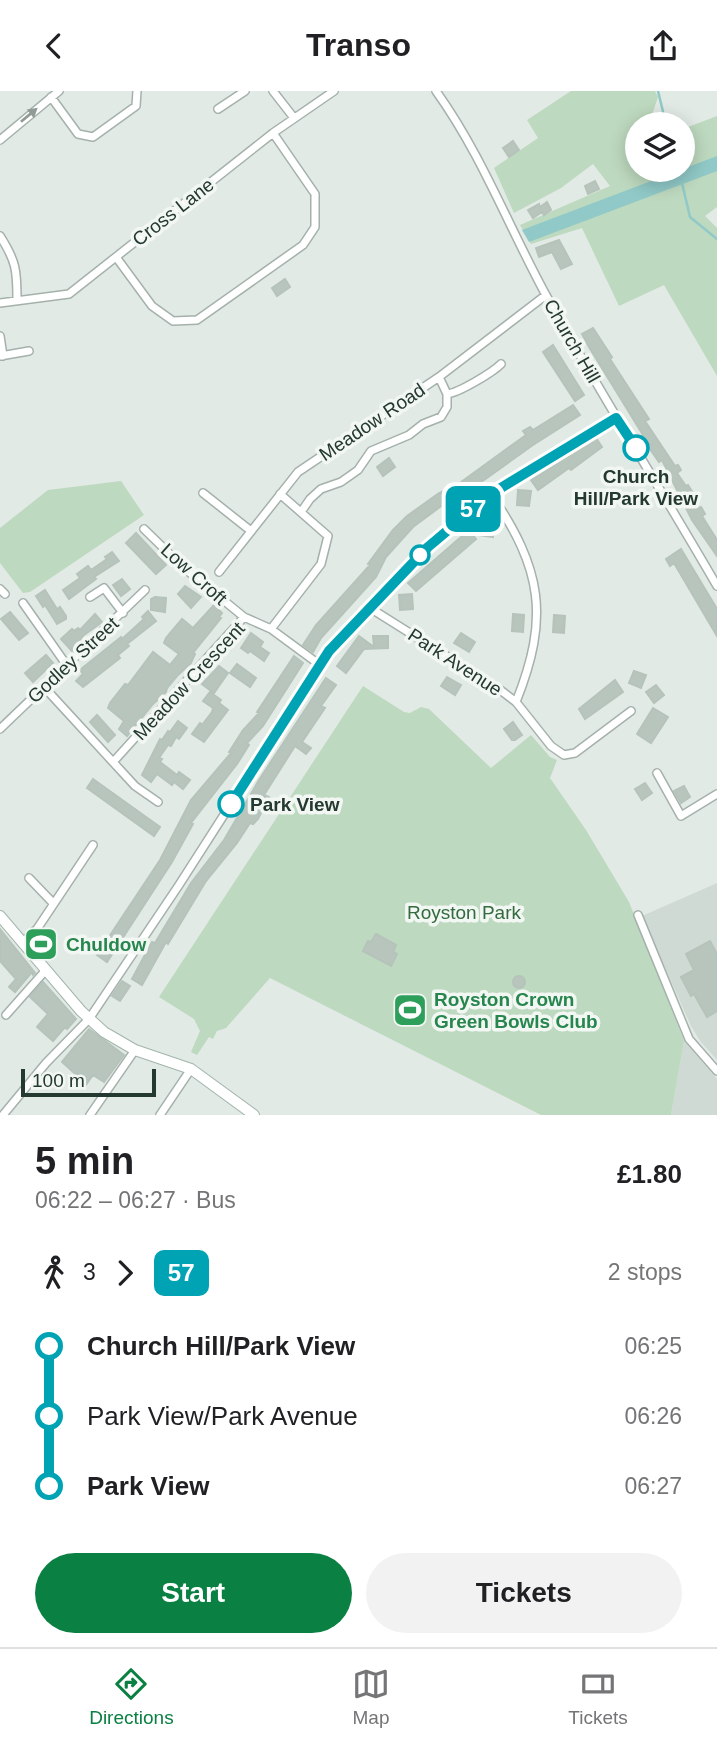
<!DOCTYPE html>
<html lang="en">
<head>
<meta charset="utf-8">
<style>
  :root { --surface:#fff; --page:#f2f2f2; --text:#202124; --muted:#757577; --line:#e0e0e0; --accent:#0b8043 }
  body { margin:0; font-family:Arial,sans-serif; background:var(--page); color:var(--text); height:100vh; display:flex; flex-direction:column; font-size:26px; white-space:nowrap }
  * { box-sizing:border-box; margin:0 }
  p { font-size:23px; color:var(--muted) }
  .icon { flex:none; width:38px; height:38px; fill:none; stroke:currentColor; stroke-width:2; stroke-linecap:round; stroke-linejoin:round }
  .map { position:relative; height:1024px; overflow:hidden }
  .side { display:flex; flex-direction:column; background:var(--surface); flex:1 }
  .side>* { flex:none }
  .badge { padding:0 14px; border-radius:10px; font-size:24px; line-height:46px }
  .buttons { position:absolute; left:625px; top:21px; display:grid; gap:14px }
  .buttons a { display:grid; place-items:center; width:70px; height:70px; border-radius:50%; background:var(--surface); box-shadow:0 4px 18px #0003; font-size:35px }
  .scale { position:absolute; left:21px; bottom:18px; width:135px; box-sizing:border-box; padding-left:7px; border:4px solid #24392f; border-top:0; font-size:19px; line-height:24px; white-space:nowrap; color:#24392f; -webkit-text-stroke:5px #f2f7f4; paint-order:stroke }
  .map>.badge { position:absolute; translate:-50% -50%; box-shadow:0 0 0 4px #fff }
  .legs { display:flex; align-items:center; gap:10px; height:77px; padding:0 35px; font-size:23px }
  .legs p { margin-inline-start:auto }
  .head { display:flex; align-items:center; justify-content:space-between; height:119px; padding:0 35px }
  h1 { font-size:38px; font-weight:700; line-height:52px }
  .cta { display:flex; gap:14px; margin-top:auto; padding:14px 35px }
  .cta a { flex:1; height:80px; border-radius:42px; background:var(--accent); color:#fff; font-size:28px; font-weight:700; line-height:80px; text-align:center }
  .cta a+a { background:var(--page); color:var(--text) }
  ul { padding:0 35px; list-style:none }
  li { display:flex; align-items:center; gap:24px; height:70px; font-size:26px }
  li i { display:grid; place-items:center; width:10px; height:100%; margin:0 9px; background:currentColor }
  li i::after { content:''; width:18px; height:18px; margin:-9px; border:5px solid; border-radius:50%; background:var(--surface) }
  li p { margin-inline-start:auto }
  li:first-child i { background:linear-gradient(#0000 50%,currentColor 0) }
  li:last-child i { background:linear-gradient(currentColor 50%,#0000 0) }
  header { display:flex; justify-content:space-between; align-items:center; height:91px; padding:0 35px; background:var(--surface); font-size:32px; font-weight:700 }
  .dock { display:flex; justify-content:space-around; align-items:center; height:98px; border-top:2px solid var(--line); background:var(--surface); font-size:19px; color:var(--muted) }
  .dock a { display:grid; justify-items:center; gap:4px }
  .dock .selected { color:var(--accent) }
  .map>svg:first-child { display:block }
  .built { fill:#d0dad4 }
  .green { fill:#bdd9bf }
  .water { fill:#90c9c7 }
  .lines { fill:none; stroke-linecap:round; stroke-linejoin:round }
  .stream { stroke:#90c9c7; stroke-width:2.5 }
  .building { fill:#b8c5bd; stroke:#b5c3bb; stroke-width:2 }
  .street-casing { stroke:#a5b1ab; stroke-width:10 }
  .secondary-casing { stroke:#a2b5ab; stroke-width:12 }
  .street { stroke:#fff; stroke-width:7 }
  .secondary { stroke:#fff; stroke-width:10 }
  .oneway { fill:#929c97 }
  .line-1-casing { stroke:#fff; stroke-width:16 }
  .line-1 { stroke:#00a3b4; stroke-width:10 }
  .stop-1-dot { fill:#fff; stroke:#00a3b4; stroke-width:3.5 }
  .labels { text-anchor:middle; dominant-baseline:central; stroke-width:7; stroke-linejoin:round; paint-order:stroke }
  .street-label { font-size:19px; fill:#24392f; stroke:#f2f7f4 }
  .stop-label { font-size:19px; font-weight:bold; fill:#24392f; stroke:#f2f7f4 }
  .park-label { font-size:19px; fill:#336b3e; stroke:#f2f7f4 }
  .leisure-label { font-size:19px; font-weight:bold; fill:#27864d; stroke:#f2f7f4; text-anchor:start }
</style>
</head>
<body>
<header><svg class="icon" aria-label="back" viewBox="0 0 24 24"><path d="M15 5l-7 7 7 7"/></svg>Transo<svg class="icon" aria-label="share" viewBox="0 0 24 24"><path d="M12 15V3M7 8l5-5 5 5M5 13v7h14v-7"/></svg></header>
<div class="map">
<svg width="717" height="1024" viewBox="0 0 717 1024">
  <rect width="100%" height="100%" fill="#e2eae5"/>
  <path class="built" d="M717,792V969L700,950L691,935L642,825Z
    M684,950L717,988V1024H671Z"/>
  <path class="green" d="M571,0H655L658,6L649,33H637V79H682L683,38L717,25V116L705,125L717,137V285L664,194L619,215L582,137L531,153L520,134L610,95L593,73L561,97L514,122L494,77L538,47L527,29Z
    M121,390L144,424L30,501L23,502L0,472V437L48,399Z
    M363,595L404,621L410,622L421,616L429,618L491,677L531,644L550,666L557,669L550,687L586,739L629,811L684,950L671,1024H541L270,887L226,937L217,940L213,948L209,946L197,964L191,961L200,940L194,928L159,906Z"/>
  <path class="water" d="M717,65V80L529,151L522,139Z"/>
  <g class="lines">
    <path class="stream" d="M658,0L666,33
      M682,92L690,126L717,148"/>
  </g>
  <path class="building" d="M513,50L519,59L509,66L503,57Z
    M595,90L599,98L588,103L585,95Z
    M547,111L551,119L544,124L542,121L533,127L528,119L539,113L540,116Z
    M559,149L572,173L561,178L552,161L539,166L536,157Z
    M285,188L290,196L277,205L272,197Z
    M593,237L612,266L610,268L649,328L645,330L675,375L678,374L681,379L677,382L686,395L688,394L693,402L690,404L698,417L701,416L705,423L702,425L717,449V465L692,429L662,369L659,371L641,345L643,344L589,256L582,243Z
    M553,254L584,304L575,310L543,261Z
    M573,314L580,324L533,354L470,399L449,412L448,410L413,436L386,466L376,486L321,547L313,561L303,554L316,534L370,474L368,473L393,439L407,425L439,402L457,394L526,344L523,340L530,336L533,339Z
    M596,347L602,356L571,379L569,377L538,399L531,389Z
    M389,367L395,376L383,385L377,376Z
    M518,399L531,400L529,415L517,414Z
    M480,431L494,433L493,446L478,444Z
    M469,439L476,448L416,500L408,492Z
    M136,442L166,474L156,483L126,452Z
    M681,458L717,518V545L674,472L670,475L666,468Z
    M112,461L119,470L94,486L96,488L69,508L63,499L80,487L77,483L88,475L91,479L107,468L105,466Z
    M122,488L130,498L121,505L113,494Z
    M185,495L201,506L191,517L178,503Z
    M45,499L57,518L60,516L66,525V528L57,533L45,514L43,516L36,505Z
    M412,503L413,518L400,519L399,504Z
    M155,506L166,507L165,521L151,519V508Z
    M214,514L222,522L219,526L221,527L193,562L195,563L191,572L177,585L167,597L166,601L152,614L127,645L119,638L124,630L108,617L110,612L125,593L128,594L153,561L170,574L179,563L164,552L166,547L182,528L193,537Z
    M148,520L156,530L127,553L129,555L118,564L120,567L83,596L76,590L83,583L80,579L121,546L122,548L144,528L142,526Z
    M10,521L28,542L19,549L1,528Z
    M95,523L102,531L84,544L81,549L82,550L72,560L61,548L72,538L74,540L78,537L80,539Z
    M513,523L524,524L523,541L512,540Z
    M554,524L565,525L564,542L553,541Z
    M251,542L263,551L260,556L269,562L264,570L250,560L248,562L241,557Z
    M461,542L475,551L469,561L454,552Z
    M359,545L374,556L373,545H388V557L364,558L346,582L337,575Z
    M46,564L53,572L33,591L25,582Z
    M294,565L303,572L263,635L247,652L249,654L237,673L191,732L193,733L172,771L107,871L97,864L160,769L191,709L231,662L229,661L243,639L259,622L257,621Z
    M237,573L256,587L250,596L230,582Z
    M219,575L228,582L214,602L202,593Z
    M634,580L646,584L641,597L629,592Z
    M447,586L461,594L455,604L441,595Z
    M326,587L336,594L321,615L325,617L302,651L311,657L306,663L295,655L264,704L269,706L258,728L253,733L250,732L237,752L206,790L168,853L166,851L142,894L132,888L152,851L155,852L191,792L224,749L259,689Z
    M615,589L623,601L585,628L579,618Z
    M656,594L664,604L654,612L646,601Z
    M210,601L221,609L219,612L228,619L204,651L192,643L200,632L202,634L212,621L213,617L203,610Z
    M653,617L668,626L651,652L637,643Z
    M97,624L115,644L108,651L90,631Z
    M178,630L187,637L179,648L176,646L171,655L168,654L159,667L162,668L160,671L177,684L179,681L190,689L183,698L174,691L172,694L157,683L151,691L142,684L160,648L162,649L168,640L170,641Z
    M513,631L522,644L515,649H512L504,638Z
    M93,688L160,736L154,745L87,697Z
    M645,692L652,702L642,709L635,698Z
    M684,695L690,706L681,712L674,700Z
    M0,838L35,882L33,884L32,881L15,901L9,896L16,888L0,870Z
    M376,843L396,854L393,861L397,863L391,875L363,860L368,850L371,851Z
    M710,850L717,863V920L707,926L694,903L691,905L681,886L694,879L686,863Z
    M513 891a6 6 0 1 1 12 0a6 6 0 1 1-12 0Z
    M122,890L130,895L120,910L112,905Z
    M43,891L76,928L67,938L65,936L53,950L37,936L48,923L30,906Z
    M89,938L124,964L104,991L93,984L85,995L79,990L81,988L62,971Z"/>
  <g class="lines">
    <g class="street-casing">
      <path id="street" d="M273,0L294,27
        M436,0C482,64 509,137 547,206C601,304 661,398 717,495
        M51,6L78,43L93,46L136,15L137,0
        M218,18L245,0
        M0,49L59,0
        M0,145C16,170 17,179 17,208
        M116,166L152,215L173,230L197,229L303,154L315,136V103L273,42
        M0,212L69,203L273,42L334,0
        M0,245L3,265
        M0,265L29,260
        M447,303C458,302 492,282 501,273
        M203,402L251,440
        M491,403C542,478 550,526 516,611
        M301,421L310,408L321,398L341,391L358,379L371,360L409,344L423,333L441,326L447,316V303L439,286
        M144,438L184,477L244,526
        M219,481L298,381L439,286L546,204
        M0,498L5,503
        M90,506L104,497L123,522
        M23,512L68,576
        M370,517L499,598L516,611L551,655L564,664L575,662L631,620
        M271,538L321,473L328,445L280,403
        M44,596L135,695L158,711
        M0,638L145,499
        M114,670L244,526L271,538L320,574
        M657,682L681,725L717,703
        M29,787L53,812
        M638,824L689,948L717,980
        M22,852L37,838L93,754
        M6,924L45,880
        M3,1024L46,972L89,928L179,794L329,560L428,456L491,403L616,327
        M90,1024L135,959
        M160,1024L191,978"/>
    </g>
    <g class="secondary-casing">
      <path id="secondary" d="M0,825L81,920L104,941L135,959L191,978L254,1024"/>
    </g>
    <use href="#street" class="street"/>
    <use href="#secondary" class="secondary"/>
  </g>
  <defs><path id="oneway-solid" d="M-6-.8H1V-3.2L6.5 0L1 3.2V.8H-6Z" transform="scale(1.75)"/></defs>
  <use class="oneway" href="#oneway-solid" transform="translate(29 24) rotate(-40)"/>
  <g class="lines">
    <g class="line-1-casing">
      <path id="line-1" d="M231,713L329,560L428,456L491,403L616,327L636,357"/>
    </g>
    <use href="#line-1" class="line-1"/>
  </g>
  <defs>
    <g id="stadium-square" transform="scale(1.75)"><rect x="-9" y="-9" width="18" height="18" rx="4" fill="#2e9e5b" stroke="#f2f7f4"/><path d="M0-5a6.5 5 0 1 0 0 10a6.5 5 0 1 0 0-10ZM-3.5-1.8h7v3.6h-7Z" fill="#fff"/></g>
  </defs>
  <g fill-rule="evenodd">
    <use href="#stadium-square" x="41" y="853"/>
    <use href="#stadium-square" x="410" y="919"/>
  </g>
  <g class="stop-1-dot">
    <circle cx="636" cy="357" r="12"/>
    <circle cx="420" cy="464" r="9"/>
    <circle cx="231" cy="713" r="12"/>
  </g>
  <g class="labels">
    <g class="street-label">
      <text transform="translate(173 121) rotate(-38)">Cross Lane</text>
      <text transform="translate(572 250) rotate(60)">Church Hill</text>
      <text transform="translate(372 331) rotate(-34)">Meadow Road</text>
      <text transform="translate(194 483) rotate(42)">Low Croft</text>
      <text transform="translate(73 569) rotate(-43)">Godley Street</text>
      <text transform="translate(455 571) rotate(33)">Park Avenue</text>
      <text transform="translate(189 590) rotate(-47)">Meadow Crescent</text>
    </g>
    <g class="stop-label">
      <text x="636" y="385">Church<tspan x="636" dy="22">Hill/Park View</tspan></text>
      <text x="250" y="713" text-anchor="start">Park View</text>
    </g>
    <g class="park-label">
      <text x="464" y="821">Royston Park</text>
    </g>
    <g class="leisure-label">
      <text x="66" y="853">Chuldow</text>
      <text x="434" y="908">Royston Crown<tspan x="434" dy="22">Green Bowls Club</tspan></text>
    </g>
  </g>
</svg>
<div class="buttons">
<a><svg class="icon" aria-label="layers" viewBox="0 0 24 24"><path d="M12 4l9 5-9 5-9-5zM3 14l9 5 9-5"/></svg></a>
</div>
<div class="scale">100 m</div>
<b class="badge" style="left:473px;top:418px;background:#00a3b4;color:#fff">57</b>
</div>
<section class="side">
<div class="head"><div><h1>5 min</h1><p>06:22 – 06:27 · Bus</p></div><b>£1.80</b></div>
<div class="legs"><svg class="icon" aria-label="walk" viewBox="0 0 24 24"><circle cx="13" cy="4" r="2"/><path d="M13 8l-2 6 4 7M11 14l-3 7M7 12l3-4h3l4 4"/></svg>3<svg class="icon" aria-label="forward" viewBox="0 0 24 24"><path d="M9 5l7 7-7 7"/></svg><b class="badge" style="background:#00a3b4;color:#fff">57</b><p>2 stops</p></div>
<ul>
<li><i style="color:#00a3b4"></i><b>Church Hill/Park View</b><p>06:25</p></li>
<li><i style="color:#00a3b4"></i><span>Park View/Park Avenue</span><p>06:26</p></li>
<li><i style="color:#00a3b4"></i><b>Park View</b><p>06:27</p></li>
</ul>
<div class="cta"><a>Start</a><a>Tickets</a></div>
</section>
<nav class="dock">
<a class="selected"><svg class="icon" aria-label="directions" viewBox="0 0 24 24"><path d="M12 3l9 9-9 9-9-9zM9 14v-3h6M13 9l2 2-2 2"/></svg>Directions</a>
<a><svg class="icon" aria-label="map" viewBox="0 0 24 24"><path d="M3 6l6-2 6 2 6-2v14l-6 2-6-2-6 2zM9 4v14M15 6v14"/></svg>Map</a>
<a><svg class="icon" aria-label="tickets" viewBox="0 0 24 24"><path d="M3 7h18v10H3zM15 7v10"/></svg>Tickets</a>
</nav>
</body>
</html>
